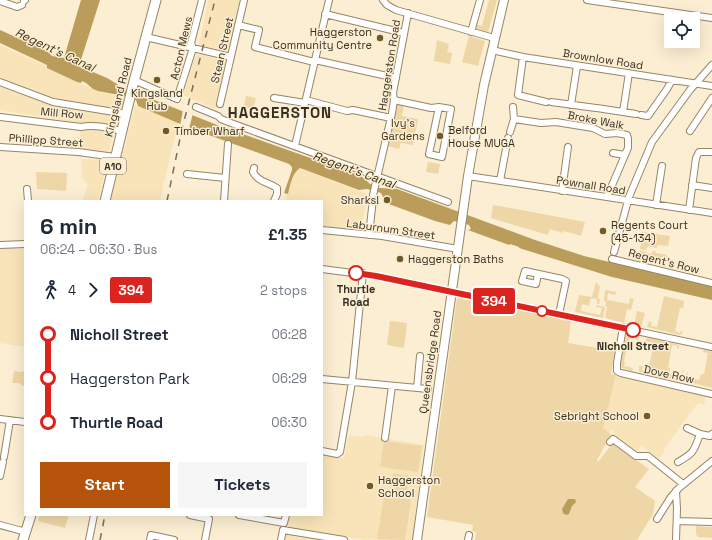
<!DOCTYPE html>
<html lang="en">
<head>
<meta charset="utf-8">
<style>
  :root { --surface:#fff; --page:#f6f6f7; --text:#1f2937; --muted:#747a83; --accent:#b45309 }
  body { margin:0; font-family:"Space Grotesk",sans-serif; background:var(--page); color:var(--text); height:100vh; display:flex; flex-direction:column; font-size:15px; white-space:nowrap }
  * { box-sizing:border-box; margin:0 }
  p { font-size:13px; color:var(--muted) }
  .icon { flex:none; width:22px; height:22px; fill:none; stroke:currentColor; stroke-width:2; stroke-linecap:round; stroke-linejoin:round }
  .map { position:relative; flex:1; overflow:hidden }
  .panel { position:absolute; left:24px; top:200px; width:299px; height:316px; display:flex; flex-direction:column; background:var(--surface); border-radius:0px; box-shadow:0 4px 16px #0002 }
  .panel>* { flex:none }
  .badge { padding:0 8px; border-radius:3px; font-size:14px; line-height:26px }
  .tools { position:absolute; left:664px; top:12px; display:grid; gap:8px }
  .tools a { display:grid; place-items:center; width:36px; height:36px; border-radius:0px; background:var(--surface); box-shadow:0 4px 16px #0002; font-size:20px }
  .map>.badge { position:absolute; translate:-50% -50%; box-shadow:0 0 0 2px #fff }
  .legs { display:flex; align-items:center; gap:6px; height:44px; padding:0 16px; font-size:13px }
  .legs p { margin-inline-start:auto }
  .summary { display:flex; align-items:center; justify-content:space-between; height:68px; padding:0 16px }
  h1 { font-size:22px; font-weight:800; line-height:30px }
  .action { display:flex; gap:8px; margin-top:auto; padding:8px 16px }
  .action a { flex:1; height:46px; border-radius:0px; background:var(--accent); color:#fff; font-size:16px; font-weight:800; line-height:46px; text-align:center }
  .action a+a { background:var(--page); color:var(--text) }
  ul { padding:0 16px; list-style:none }
  li { display:flex; align-items:center; gap:14px; height:44px; font-size:15px }
  li i { display:grid; place-items:center; width:6px; height:100%; margin:0 5px; background:currentColor }
  li i::after { content:''; width:10px; height:10px; margin:-5px; border:3px solid; border-radius:50%; background:var(--surface) }
  li p { margin-inline-start:auto }
  li:first-child i { background:linear-gradient(#0000 50%,currentColor 0) }
  li:last-child i { background:linear-gradient(currentColor 50%,#0000 0) }
  .map>svg:first-child { display:block }
  .built { fill:#f9e4b9 }
  .green { fill:#eed6a6 }
  .water { fill:#ba9c5b }
  .pier { fill:#fceed2 }
  .lines { fill:none; stroke-linecap:round; stroke-linejoin:round }
  .minor-casing { stroke:#968666; stroke-width:8 }
  .major-casing { stroke:#968666; stroke-width:10 }
  .highway-casing { stroke:#968666; stroke-width:11 }
  .minor { stroke:#fff; stroke-width:6 }
  .major { stroke:#fff; stroke-width:8 }
  .highway { stroke:#fff; stroke-width:9 }
  .rail { stroke:#776d5c; stroke-width:1.5; stroke-dasharray:7 7; stroke-linecap:butt }
  .line-1-casing { stroke:#fff; stroke-width:9 }
  .line-1 { stroke:#dc241f; stroke-width:6 }
  .poi-dot { fill:#705a29; stroke:#fceed2; stroke-width:1.5 }
  .stop-1-dot { fill:#fff; stroke:#dc241f; stroke-width:2 }
  .labels { text-anchor:middle; dominant-baseline:central; stroke-width:3; stroke-linejoin:round; paint-order:stroke }
  .shield { fill:#fceed2; stroke:#716857; stroke-width:1 }
  .shield-label { font-size:10px; font-weight:bold; fill:#362f22 }
  .poi-label { font-size:11px; fill:#362f22; stroke:#fceed2; text-anchor:start }
  .street-label { font-size:11px; fill:#362f22; stroke:#fceed2 }
  .park-label { font-size:11px; fill:#403215; stroke:#fceed2 }
  .stop-label { font-size:11px; font-weight:bold; fill:#362f22; stroke:#fceed2 }
  .water-label { font-size:12px; font-style:italic; fill:#3c2f11; stroke:#fceed2 }
  .district-label { font-size:15px; font-weight:bold; letter-spacing:1px; fill:#362f22; stroke:#fceed2 }
</style>
</head>
<body>
<div class="map">
<svg width="712" height="540" viewBox="0 0 712 540">
  <rect width="100%" height="100%" fill="#fceed2"/>
  <path class="built" d="M208,0H240L229,52L199,45Z
    M0,45L39,63L48,65L47,68L97,91L124,98L122,111L55,98L0,77Z
    M196,54L227,61L215,109L183,95Z
    M0,86L53,103L118,113L108,154L81,150L79,123L0,110Z
    M135,105L178,123L160,201H111Z
    M81,159L108,160L98,201H82L88,184L82,178Z
    M299,168L367,194V199L363,220L356,230L322,226V201H285L294,174L297,170Z
    M9,247H25V347L0,343V248Z
    M616,375L706,395L704,405L698,403L664,449L665,451L659,458L641,446L637,451L616,436L613,430L611,429L610,433L603,428Z
    M349,435L364,437V435L424,445L412,540H374L372,539L366,540L289,528L288,525L289,515H322V454L344,458Z
    M287,532L321,538V540H285Z"/>
  <path class="green" d="M489,0H497L488,32L474,28L475,24L482,26Z
    M469,36L485,41L478,66L462,62Z
    M437,40L449,44L447,52L452,53L450,64L434,61Z
    M389,49L395,51L391,70L389,72L385,71Z
    M246,96L256,98L253,109L244,107Z
    M397,103L404,105L402,116L418,119L413,145L401,143L399,149L388,146Z
    M428,162L440,164L438,174L426,172Z
    M36,172L67,173L66,191L37,189Z
    M493,205L505,207L585,222L581,236L564,231L563,233L550,229L548,235C529,229 510,224 491,218Z
    M642,232L670,236L668,246L658,245L656,248L648,246L646,250L640,249L641,243H643L644,239L642,238Z
    M640,250L651,254L653,251H655L656,253L667,255L666,265L638,261V259H641V254H639Z
    M596,282L600,287L598,298L600,299L599,304H597V299L591,298L589,306L582,304L581,311L600,315L602,308L596,307V305L605,307L603,318L575,312L579,295L592,297Z
    M605,290L616,292L615,295L608,293L607,300L629,304L630,298L634,299L631,310L627,309L624,323L605,318L607,307L605,306L606,302L604,301Z
    M664,296L684,301L683,308H680L675,331L680,333L681,331H683L682,334L680,335L647,327L649,322H652L651,326L657,327Z
    M457,298L571,321L568,343L615,351L611,374L616,375L603,428L611,434L597,460L598,462L613,443L649,469L635,487L655,501L653,514L637,540H475L476,532L472,531L473,525L427,517Z
    M637,311L645,313L641,327L634,325Z
    M390,321L407,323L404,348L387,345Z
    M627,333L639,336L638,341L635,339L636,337L631,336L629,341H628L624,362H625L624,366L633,368L632,371L620,367Z
    M647,337L679,345V349L677,348L678,346L672,345L668,367L670,368L669,374L681,376L683,370H684L681,381L639,372V366H643L642,370L648,371L654,343L645,341Z
    M704,349L712,351V388L685,381L687,372L688,373L687,378L699,380L701,374H704L708,353L703,352Z
    M14,371L19,372L25,371L24,386L18,383H12Z
    M384,441L422,446L418,472L380,467Z
    M393,473L409,476L406,498L390,495Z
    M384,495L411,500L405,540L377,539Z
    M39,515H69L65,528L38,521Z
    M696,526L712,527V538L698,537L696,534Z"/>
  <path class="water" d="M81,0H100L79,66L107,78L117,84L124,90L137,97L152,99L212,123L361,176L370,184L379,188L397,189L535,240L584,256L712,286V300L612,277L519,248V247L510,244L509,245L468,230L471,229L469,225L454,221L450,225L435,221L386,203L381,193L367,189L359,190L300,168C292,173 290,186 288,194L284,193L292,170V167L289,164L192,129L138,106L136,100L124,96L98,91L93,89L86,83L82,81L81,83L77,82L47,68V65L0,43V30L47,51L52,56L64,58Z
    M568,499H575L576,502L572,506L569,514L566,515L563,513L562,509Z"/>
  <path class="pier" d="M183,110L193,113L189,129L180,126Z"/>
  <g class="lines">
    <g class="minor-casing">
      <path id="minor" d="M383,0L387,5L396,10L494,38
        M587,0L712,18
        M0,1L17,7L22,5
        M24,1L25,0
        M325,14L404,33
        M238,25L259,30L255,47L314,62
        M471,32L480,0
        M146,37L231,57
        M492,50L523,57L712,86
        M523,57L518,95L546,102
        M315,60L396,78
        M134,80L177,99L193,48L191,43L202,0
        M0,82L53,102L126,114
        M274,98L305,103
        M306,100L347,111L353,110L391,118
        M394,100L431,108L439,107L451,109L442,157L429,154L439,107
        M551,102L596,108
        M220,104L244,0
        M571,105L577,66
        M196,107L218,116L221,119L231,123L448,202
        M513,107L514,119L541,123L556,122L593,128L605,134L617,133L627,135L628,138V148L607,197
        M597,108L636,114
        M623,112L629,73
        M641,115L648,116L667,89L672,80
        M0,117L81,127C94,124 109,128 122,131
        M690,131L712,98
        M510,132L514,119
        M295,146L329,0
        M0,147L78,152L115,157
        M613,153L625,155
        M254,168L253,172C258,182 268,182 277,188V194L274,201
        M187,174L225,178
        M468,176L712,213
        M500,181L508,138
        M692,185L712,188
        M27,189L28,201
        M562,191L568,147
        M373,195L392,113L394,100L393,93L408,13
        M224,201L228,144
        M656,205L662,166
        M689,210L696,158L699,152H712
        M322,230L382,236L458,249
        M369,235L373,199
        M0,245L25,244
        M614,252L629,197L652,142L690,90L712,65
        M612,259L712,283
        M322,269L376,276L712,347
        M538,274L536,284L522,281L525,271L562,279L566,281L559,314
        M623,327L617,363V371L621,373L712,394
        M322,379L428,389
        M417,388L420,356
        M0,419L25,422
        M687,428L700,434L710,436L712,434
        M385,438L392,386
        M610,442L613,439L636,456H648L683,484
        M322,451L337,454L340,452L352,382L363,273
        M4,457L10,420
        M678,462C694,453 694,451 700,434
        M0,476L3,462
        M190,515L209,519
        M239,515L284,523L286,515
        M657,519L671,497L679,488L712,461
        M677,521L712,522
        M0,525L26,532
        M89,540L94,515
        M150,540L151,535L174,540
        M205,540L209,519
        M281,540L283,530L344,540
        M468,540L469,535
        M676,540L677,509L676,491"/>
    </g>
    <g class="major-casing">
      <path id="major" d="M417,540L468,176L484,85L504,0"/>
    </g>
    <g class="highway-casing">
      <path id="highway" d="M105,201L133,85L156,0
        M23,540L31,515"/>
    </g>
    <use href="#minor" class="minor"/>
    <use href="#major" class="major"/>
    <use href="#highway" class="highway"/>
    <path class="rail" d="M167,201L182,129L215,0
      M100,540L105,515"/>
  </g>
  <g class="lines">
    <g class="line-1-casing">
      <path id="line-1" d="M356,273L376,276L633,330"/>
    </g>
    <use href="#line-1" class="line-1"/>
  </g>
  <g class="poi-dot">
    <circle cx="380" cy="38" r="4"/>
    <circle cx="157" cy="80" r="4"/>
    <circle cx="166" cy="131" r="4"/>
    <circle cx="440" cy="136" r="4"/>
    <circle cx="387" cy="200" r="4"/>
    <circle cx="603" cy="231" r="4"/>
    <circle cx="400" cy="259" r="4"/>
    <circle cx="647" cy="416" r="4"/>
    <circle cx="370" cy="486" r="4"/>
  </g>
  <g class="stop-1-dot">
    <circle cx="356" cy="273" r="7"/>
    <circle cx="542" cy="311" r="5"/>
    <circle cx="633" cy="330" r="7"/>
  </g>
  <g class="labels">
    <rect class="shield" x="100" y="158" width="26" height="16" rx="3"/>
    <g class="shield-label">
      <text x="113" y="166">A10</text>
    </g>
    <g class="poi-label">
      <text x="372" y="32" text-anchor="end">Haggerston<tspan x="372" dy="13">Community Centre</tspan></text>
      <text x="157" y="93" text-anchor="middle">Kingsland<tspan x="157" dy="13">Hub</tspan></text>
      <text x="448" y="130">Belford<tspan x="448" dy="13">House MUGA</tspan></text>
      <text x="174" y="131">Timber Wharf</text>
      <text x="379" y="200" text-anchor="end">Sharks!</text>
      <text x="611" y="225">Regents Court<tspan x="611" dy="13">(45-134)</tspan></text>
      <text x="408" y="259">Haggerston Baths</text>
      <text x="639" y="416" text-anchor="end">Sebright School</text>
      <text x="378" y="480">Haggerston<tspan x="378" dy="13">School</tspan></text>
    </g>
    <g class="street-label">
      <text transform="translate(181 48) rotate(-77)">Acton Mews</text>
      <text transform="translate(222 50) rotate(-77)">Stean Street</text>
      <text transform="translate(603 59) rotate(9)">Brownlow Road</text>
      <text transform="translate(389 65) rotate(-81)">Haggerston Road</text>
      <text transform="translate(118 97) rotate(-76)">Kingsland Road</text>
      <text transform="translate(62 113) rotate(5)">Mill Row</text>
      <text transform="translate(596 120) rotate(11)">Broke Walk</text>
      <text transform="translate(46 140) rotate(4)">Phillipp Street</text>
      <text transform="translate(591 185) rotate(9)">Pownall Road</text>
      <text transform="translate(391 229) rotate(8)">Laburnum Street</text>
      <text transform="translate(664 261) rotate(14)">Regent's Row</text>
      <text transform="translate(430 362) rotate(-82)">Queensbridge Road</text>
      <text transform="translate(669 374) rotate(12)">Dove Row</text>
    </g>
    <g class="park-label">
      <text x="403" y="123">Ivy's<tspan x="403" dy="13">Gardens</tspan></text>
    </g>
    <g class="stop-label">
      <text x="356" y="289">Thurtle<tspan x="356" dy="13">Road</tspan></text>
      <text x="633" y="346">Nicholl Street</text>
    </g>
    <g class="water-label">
      <text transform="translate(55 50) rotate(25)">Regent's Canal</text>
      <text transform="translate(354 170) rotate(20)">Regent's Canal</text>
    </g>
    <g class="district-label">
      <text x="280" y="112">HAGGERSTON</text>
    </g>
  </g>
</svg>
<div class="tools">
<a><svg class="icon" aria-label="locate" viewBox="0 0 24 24"><circle cx="12" cy="12" r="6"/><path d="M12 2v4M12 18v4M2 12h4M18 12h4"/></svg></a>
</div>
<b class="badge" style="left:494px;top:301px;background:#dc241f;color:#fff">394</b>
<section class="panel">
<div class="summary"><div><h1>6 min</h1><p>06:24 – 06:30 · Bus</p></div><b>£1.35</b></div>
<div class="legs"><svg class="icon" aria-label="walk" viewBox="0 0 24 24"><circle cx="13" cy="4" r="2"/><path d="M13 8l-2 6 4 7M11 14l-3 7M7 12l3-4h3l4 4"/></svg>4<svg class="icon" aria-label="forward" viewBox="0 0 24 24"><path d="M9 5l7 7-7 7"/></svg><b class="badge" style="background:#dc241f;color:#fff">394</b><p>2 stops</p></div>
<ul>
<li><i style="color:#dc241f"></i><b>Nicholl Street</b><p>06:28</p></li>
<li><i style="color:#dc241f"></i><span>Haggerston Park</span><p>06:29</p></li>
<li><i style="color:#dc241f"></i><b>Thurtle Road</b><p>06:30</p></li>
</ul>
<div class="action"><a>Start</a><a>Tickets</a></div>
</section>
</div>
</body>
</html>
